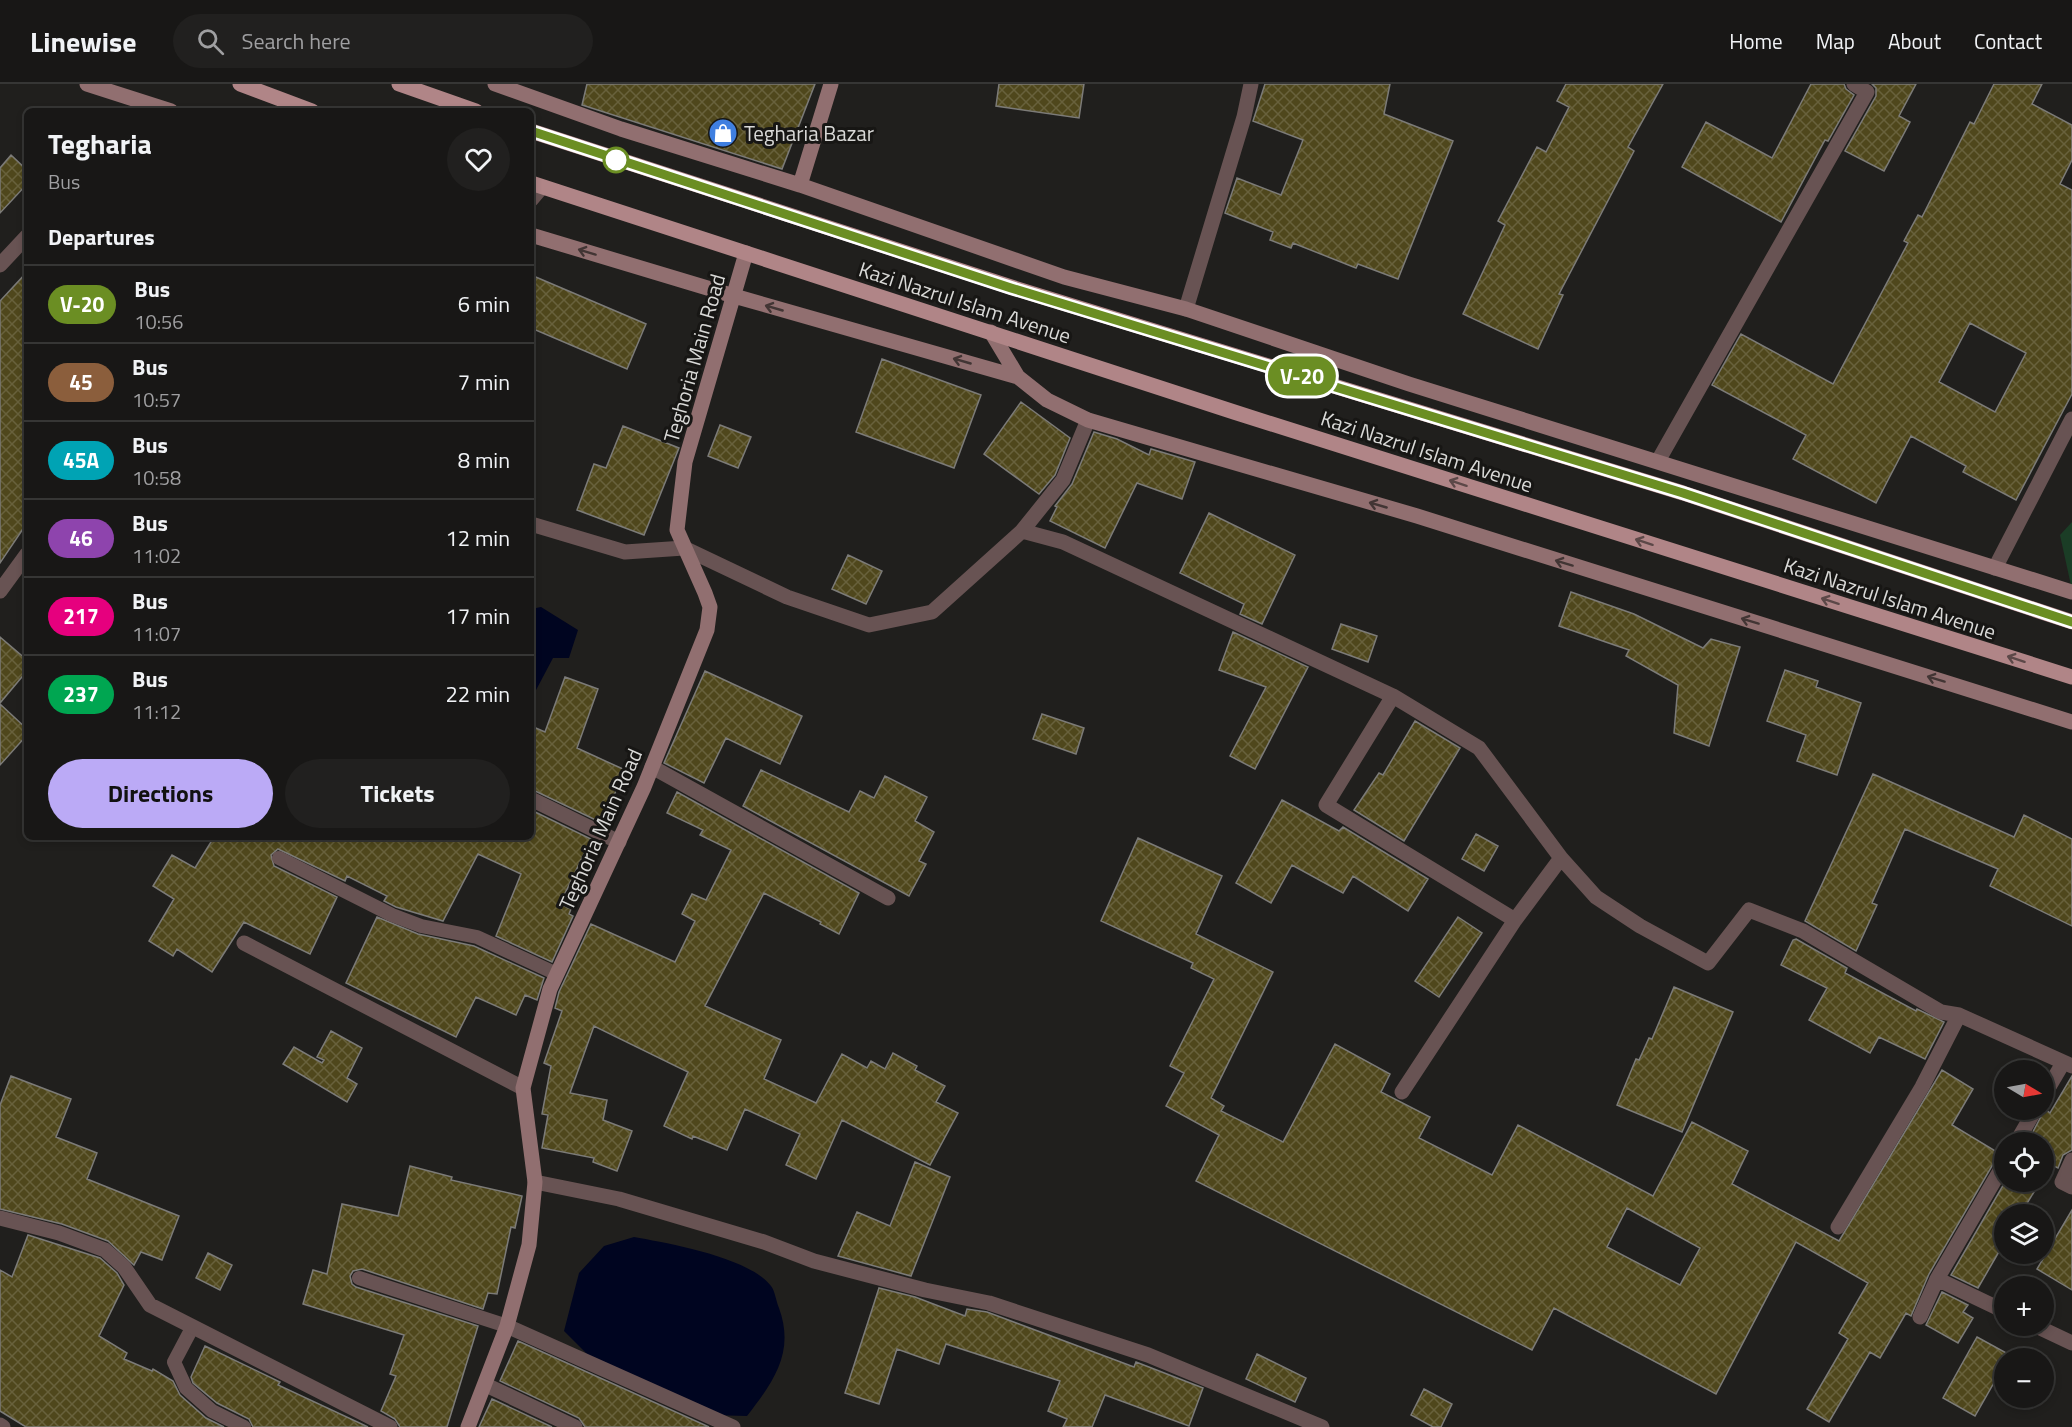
<!DOCTYPE html>
<html lang="en">
<head>
<meta charset="utf-8">
<style>
  :root { --surface:#181716; --page:#21201f; --text:#f1f3f6; --muted:#9f9fa1; --line:#363635; --accent:#bbaaf6 }
  body { margin:0; font-family:"Titillium Web",sans-serif; background:var(--page); color:var(--text); height:100vh; display:flex; flex-direction:column; font-size:22px; white-space:nowrap }
  * { box-sizing:border-box; margin:0 }
  p { font-size:20px; color:var(--muted) }
  .icon { flex:none; width:33px; height:33px; fill:none; stroke:currentColor; stroke-width:2; stroke-linecap:round; stroke-linejoin:round }
  .map { position:relative; flex:1; overflow:hidden }
  .side { position:absolute; left:24px; top:24px; width:510px; height:732px; display:flex; flex-direction:column; background:var(--surface); border-radius:9px; box-shadow:0 3px 9px #0003,0 0 0 2px var(--line) }
  .side>* { flex:none }
  .badge { padding:0 12px; border-radius:20px; font-size:21px; line-height:39px }
  .needle { width:39px; rotate:100deg }
  .buttons { position:absolute; left:1994px; top:976px; display:grid; gap:12px }
  .buttons a { display:grid; place-items:center; width:60px; height:60px; border-radius:50%; background:var(--surface); box-shadow:0 3px 9px #0003,0 0 0 2px var(--line); font-size:30px }
  .map>.badge { position:absolute; translate:-50% -50%; box-shadow:0 0 0 3px #fff }
  h2 { padding:0 24px; font-size:22px; line-height:54px }
  .round { display:grid; place-items:center; flex:none; width:63px; height:63px; border-radius:32px; background:var(--page) }
  .head { display:flex; align-items:center; justify-content:space-between; height:102px; padding:0 24px }
  h1 { font-size:28px; font-weight:700; line-height:45px }
  .button { display:flex; gap:12px; margin-top:auto; padding:12px 24px }
  .button a { flex:1; height:69px; border-radius:36px; background:var(--accent); color:#111; font-size:24px; font-weight:700; line-height:69px; text-align:center }
  .button a+a { background:var(--page); color:var(--text) }
  ul { padding:0; list-style:none }
  li { display:flex; align-items:center; gap:18px; height:78px; padding:0 24px; border-top:2px solid var(--line) }
  li div { flex:1 }
  li b { display:block; font-size:22px }
  li em { font-style:normal }
  li .badge { min-width:66px; font-weight:700; text-align:center }
  header { display:flex; align-items:center; gap:36px; box-sizing:border-box; height:84px; padding:0 30px; background:var(--surface); border-bottom:2px solid var(--line) }
  header strong { font-size:28px }
  nav { display:flex; gap:33px; margin-inline-start:auto; font-size:21px }
  .search { width:420px; height:54px; background:var(--page); display:flex; align-items:center; gap:15px; box-sizing:border-box; padding:0 21px; border-radius:33px; color:var(--muted); font-size:22px }
  .map>svg:first-child { display:block }
  .park { fill:#1b3d26 }
  .water { fill:#000520 }
  .building { fill:url(#building-cross-hatch); stroke:#7c7b78; stroke-width:1.5; fill-rule:evenodd }
  .lines { fill:none; stroke-linecap:round; stroke-linejoin:round }
  .lane { stroke:#685353; stroke-width:14 }
  .street { stroke:#685353; stroke-width:15 }
  .secondary { stroke:#916f70; stroke-width:15 }
  .primary { stroke:#b08587; stroke-width:15 }
  .oneway { stroke:#423534 }
  .oneway2 { stroke:#5c4848 }
  .line-casing { stroke:#fff; stroke-width:14 }
  .line { stroke:#6b8e23; stroke-width:9 }
  .stop-dot { fill:#fff; stroke:#6b8e23; stroke-width:3 }
  .labels { text-anchor:middle; dominant-baseline:central; stroke-width:6; stroke-linejoin:round; paint-order:stroke }
  .poi-label { font-size:21px; fill:#d9d9d7; stroke:#171614; text-anchor:start }
  .street-label { font-size:21px; fill:#d9d9d7; stroke:#171614 }
</style>
</head>
<body>
<header>
<strong>Linewise</strong>
<div class="search"><svg class="icon" aria-label="search" viewBox="0 0 24 24"><circle cx="10" cy="10" r="6"/><path d="M15 15l6 6"/></svg>Search here</div>
<nav><a>Home</a><a>Map</a><a>About</a><a>Contact</a></nav>
</header>
<div class="map">
<svg width="2072" height="1343" viewBox="0 0 2072 1343">
  <defs>
    <pattern id="building-cross-hatch" width="8" height="8" patternUnits="userSpaceOnUse" patternTransform="scale(1.5)"><rect width="8" height="8" fill="#4f471c"/><path d="M0 0l8 8M0 8l8-8" fill="none" stroke="#68613c"/></pattern>
  </defs>
  <rect width="100%" height="100%" fill="#201f1d"/>
  <path class="park" d="M2072,438V506L2060,451Z"/>
  <path class="water" d="M541,523L578,546L569,574H553L535,608L531,610V525Z
    M634,1153C667,1159 749,1173 771,1202C775,1207 776,1217 779,1224C795,1268 774,1297 747,1332L710,1331L589,1272L564,1247L579,1189L604,1162Z"/>
  <path class="building" d="M587,0H815L782,85L582,21Z
    M999,0H1084L1079,34L996,22Z
    M1265,0H1390L1384,30L1453,57L1398,195L1358,180L1356,184L1293,159L1291,164L1270,156L1273,148L1225,129L1237,94L1281,111L1303,56L1253,37Z
    M1566,0H1663L1628,63L1634,67L1559,210L1563,211L1538,265L1463,230L1505,141L1498,137L1537,63L1546,68L1569,23L1557,17Z
    M1811,0H1844L1846,5L1854,11L1828,57L1825,56L1781,138L1682,83L1706,38L1772,74Z
    M1872,0H1916L1899,32L1910,38L1884,87L1845,67L1876,12V4Z
    M1994,0H2042L2032,20L2072,41V76L2060,100L2072,106V310L2016,416L1963,388L1966,382L1911,352L1876,419L1793,375L1806,351L1712,301L1741,250L1833,300L1908,159L1904,157L1918,131L1922,133L1970,38L1974,40ZM1970,239L2026,269L1995,328L1939,298Z
    M11,71L27,86V100L0,129V84Z
    M27,188V439L0,479V217Z
    M531,191L646,240L627,285L531,244Z
    M882,275L981,311L954,384L856,348Z
    M1021,318L1070,354L1055,391L1039,410L984,370Z
    M720,341L751,353L738,384L708,372Z
    M623,342L679,364L644,451L577,426L594,380L606,384Z
    M1094,348L1117,355L1149,371L1151,365L1195,378L1182,415L1137,399L1105,464L1050,437L1057,423L1055,422L1072,400Z
    M1209,429L1295,471L1262,540L1240,530L1244,520L1180,489Z
    M848,471L882,487L866,520L832,505Z
    M1571,508L1634,530L1703,564L1711,555L1740,563L1709,662L1674,649L1678,601L1626,572L1629,566L1559,542Z
    M1341,540L1377,552L1368,578L1332,565Z
    M1233,548L1308,583L1255,685L1230,672L1266,603L1219,586Z
    M0,553L27,576V587L0,619Z
    M1785,586L1818,597L1816,603L1861,619L1837,691L1797,677L1806,651L1767,637Z
    M705,587L802,632L780,680L726,654L704,699L664,679Z
    M565,593L598,605L577,664L625,686L602,739L531,705V642L545,648Z
    M0,620L27,645V651L0,681Z
    M1042,630L1084,644L1076,670L1033,655Z
    M1415,637L1460,664L1404,757L1354,726L1379,689L1383,691Z
    M761,686L849,728L860,707L874,714L885,692L927,713L915,737L934,748L919,777L926,780L909,812L743,722Z
    M1873,690L2014,753L2024,731L2072,755V842L1990,802L1998,785L1905,745L1872,819L1877,821L1856,867L1805,837Z
    M677,708L859,809L839,850L820,840L821,838L764,809L705,922L781,956L764,995L816,1019L842,970L867,984L871,977L885,985L893,969L917,982L915,986L945,1002L936,1018L958,1029L930,1081L842,1036L816,1095L786,1081L800,1050L745,1025L727,1066L693,1052L692,1055L664,1042L688,988L594,942L570,1009L607,1016L603,1036L632,1047L617,1087L593,1078L594,1074L542,1064L548,1031L542,1030L551,982L544,979L562,927L555,924L559,908L591,840L675,878L695,837L682,830L692,810L706,816L731,766L700,751L703,746L667,729Z
    M1282,716L1339,747L1343,743L1428,795L1408,827L1353,792L1343,809L1292,781L1271,819L1236,799Z
    M531,726L591,755L560,820L571,825L569,830L573,832L552,878L496,852L521,790L478,770L443,837L396,823L384,817L387,812L347,792L345,797L278,765L271,771L274,782L337,813L310,870L244,838L212,888L177,865L173,872L149,857L174,815L153,802L172,771L195,784L214,753H531Z
    M1476,750L1498,762L1484,787L1462,775Z
    M1138,754L1222,792L1196,850L1273,888L1211,1014L1224,1022L1221,1027L1283,1058L1335,960L1390,990L1381,1008L1430,1033L1419,1054L1492,1091L1518,1041L1653,1112L1692,1038L1748,1067L1732,1100L1839,1157L1942,986L1973,1005L1952,1041L2002,1071L1996,1075L1929,1190L1911,1232L1906,1229L1880,1274L1870,1268L1829,1338L1807,1325L1848,1255L1839,1249L1868,1199L1796,1158L1716,1310L1554,1224L1532,1266L1196,1097L1219,1051L1166,1022L1184,989L1170,982L1214,895L1191,884L1193,879L1101,837ZM1627,1124L1700,1164L1680,1201L1607,1163Z
    M377,833L418,850L474,862L544,894L537,916L525,911L516,931L476,913L456,953L346,899Z
    M1458,833L1482,849L1439,913L1415,897Z
    M1796,855L1847,884L1845,889L1916,927L1917,925L1944,938L1925,975L1879,953L1870,969L1809,936L1827,904L1781,881L1793,856Z
    M1674,903L1733,928L1682,1048L1617,1021L1636,975L1639,976L1649,954L1652,955Z
    M331,947L362,964L347,994L357,1000L347,1018L283,980L294,963L322,979L324,976L317,973Z
    M11,992L71,1015L56,1053L97,1069L87,1095L179,1132L162,1176L141,1168L134,1181L108,1157L62,1140L0,1125V1021Z
    M2072,992V1066L2063,1071L2058,1084L2050,1080L2043,1092V1059H2027L2045,1025L2050,1029Z
    M915,1078L950,1093L911,1192L838,1172L857,1128L890,1142Z
    M410,1082L452,1093L451,1096L522,1112L515,1144L511,1143L497,1210L488,1209L483,1225L362,1185L353,1187L350,1192L352,1200L356,1203L478,1242L447,1343H400L395,1335L381,1327L396,1292L390,1290L404,1251L303,1220L313,1186L327,1190L342,1120L398,1132Z
    M2005,1098H2040L2020,1131H2004V1159L1978,1204L1951,1191Z
    M2072,1126V1206L2037,1185Z
    M28,1151L100,1174L117,1189L124,1201L99,1252L127,1269L124,1275L152,1287L153,1285L173,1297L180,1311L206,1334L224,1343H26L0,1327V1186L12,1193Z
    M208,1169L232,1181L220,1206L196,1194Z
    M879,1204L915,1213L965,1232L967,1225L987,1228L1134,1283L1136,1278L1203,1304L1189,1342L1105,1311L1092,1343H1063L1067,1335L1048,1327L1060,1297L946,1260L939,1280L897,1265L879,1320L845,1309Z
    M1942,1208L1968,1221L1963,1228L1973,1234L1958,1259L1926,1241Z
    M1977,1253L2010,1271L2004,1275V1281L1975,1332L1943,1314Z
    M518,1257L709,1343H585L579,1334L500,1297Z
    M205,1262L280,1298L278,1301L368,1343H253L249,1335L217,1319L193,1299L191,1293Z
    M1257,1270L1306,1294L1295,1318L1246,1295Z
    M1424,1305L1452,1320L1441,1343H1433L1411,1331Z
    M492,1315L552,1343H479Z"/>
  <g class="lines">
    <path class="lane" d="M279,774L392,831L421,842L477,853L557,890
      M359,1194L507,1242
      M192,1244L174,1278L186,1304L212,1327L244,1343"/>
    <path class="street" d="M531,116L542,103
      M0,181L27,152
      M1186,225L1244,33L1251,0
      M1658,377L1867,8L1854,0
      M531,440L625,468L684,464L787,513L869,541L932,528L1022,447L1063,458L1393,612L1479,664L1561,774L1596,813L1640,842L1708,879L1749,826L1803,847L1941,928L1959,931L2072,982
      M1022,447L1063,396L1088,336
      M1995,484L2072,335
      M0,507L27,470
      M1393,612L1326,721L1515,836
      M652,683L888,814
      M531,715L619,758
      M244,859L523,1004
      M1402,1008L1515,836L1561,774
      M2043,1013L2063,979
      M2016,1059L2035,1026
      M2072,1076L2062,1098L2072,1103
      M2004,1080L1937,1195L2004,1227
      M535,1098L619,1115L764,1158L814,1177L925,1206L989,1219L1148,1271L1322,1343
      M0,1134L59,1149L105,1166L124,1183L150,1221L390,1343
      M1838,1143L1922,1003L1959,931
      M1920,1233L1937,1195
      M507,1242L733,1343
      M2036,1242L2072,1259
      M486,1301L575,1343
      M0,1341L3,1343"/>
    <path class="secondary" d="M87,0L171,27
      M495,0L621,45L800,101L1064,193L1186,225L1409,300L2072,508
      M800,101L831,0
      M531,151L734,212L1018,293
      M991,248L1018,293L1047,316L1088,336L1417,432L2072,638
      M468,1343L507,1242L529,1161L535,1098L523,1004L550,905L644,703L707,546L710,523L705,509L677,446L685,378L746,169"/>
    <path class="primary" d="M240,0L312,27
      M399,0L476,27
      M531,47L1011,203L1683,409L2072,538
      M531,99L1234,328L2072,593"/>
  </g>
  <defs><path id="oneway-shaft" d="M-6 0H5M1.5-3L5.5 0L1.5 3" fill="none" stroke-width="1.6" stroke-linecap="round" stroke-linejoin="round" transform="scale(1.5)"/></defs>
  <g class="oneway">
    <use href="#oneway-shaft" transform="translate(587 168) rotate(-163)"/>
    <use href="#oneway-shaft" transform="translate(774 224) rotate(-164)"/>
    <use href="#oneway-shaft" transform="translate(962 277) rotate(-164)"/>
    <use href="#oneway-shaft" transform="translate(1378 421) rotate(-164)"/>
    <use href="#oneway-shaft" transform="translate(1564 479) rotate(-163)"/>
    <use href="#oneway-shaft" transform="translate(1750 537) rotate(-163)"/>
    <use href="#oneway-shaft" transform="translate(1936 595) rotate(-163)"/>
  </g>
  <g class="oneway2">
    <use href="#oneway-shaft" transform="translate(1458 399) rotate(-162)"/>
    <use href="#oneway-shaft" transform="translate(1644 458) rotate(-162)"/>
    <use href="#oneway-shaft" transform="translate(1830 517) rotate(-162)"/>
    <use href="#oneway-shaft" transform="translate(2016 575) rotate(-162)"/>
  </g>
  <g class="lines">
    <g class="line-casing">
      <path id="line" d="M531,47L1011,204L1683,409L2072,538"/>
    </g>
    <use href="#line" class="line"/>
  </g>
  <defs>
    <g id="shop-disc" transform="scale(1.5)"><circle r="9.5" fill="#3f7fe0" stroke="#171614"/><path d="M-5-2.5h2.3a2.7 3.5 0 0 1 5.4 0H5L5.5 6h-11ZM-1.5-2.5h3a1.5 2.3 0 0 0-3 0Z" fill="#fff"/></g>
  </defs>
  <g fill-rule="evenodd">
    <use href="#shop-disc" x="723" y="49"/>
  </g>
  <circle class="stop-dot" cx="616" cy="76" r="12"/>
  <g class="labels">
    <g class="poi-label">
      <text x="744" y="49">Tegharia Bazar</text>
    </g>
    <g class="street-label">
      <text transform="translate(965 218) rotate(18)">Kazi Nazrul Islam Avenue</text>
      <text transform="translate(694 274) rotate(-74)">Teghoria Main Road</text>
      <text transform="translate(1427 367) rotate(18)">Kazi Nazrul Islam Avenue</text>
      <text transform="translate(1890 514) rotate(18)">Kazi Nazrul Islam Avenue</text>
      <text transform="translate(600 745) rotate(-66)">Teghoria Main Road</text>
    </g>
  </g>
</svg>
<div class="buttons">
<a><svg class="needle" viewBox="-14 -14 28 28"><path d="M0-13l5 13h-10z" fill="#e53935"/><path d="M0 13l5-13h-10z" fill="#9f9fa1"/></svg></a>
<a><svg class="icon" aria-label="locate" viewBox="0 0 24 24"><circle cx="12" cy="12" r="6"/><path d="M12 2v4M12 18v4M2 12h4M18 12h4"/></svg></a>
<a><svg class="icon" aria-label="layers" viewBox="0 0 24 24"><path d="M12 4l9 5-9 5-9-5zM3 14l9 5 9-5"/></svg></a>
<a>+</a>
<a>−</a>
</div>
<b class="badge" style="left:1302px;top:292px;background:#6b8e23;color:#fff">V-20</b>
<section class="side">
<div class="head"><div><h1>Tegharia</h1><p>Bus</p></div><a class="round"><svg class="icon" aria-label="heart" viewBox="0 0 24 24"><path d="M12 20l-8-8c-3-5 5-10 8-4 3-6 11-1 8 4z"/></svg></a></div>
<h2>Departures</h2>
<ul>
<li><span class="badge" style="background:#6b8e23;color:#fff">V-20</span><div><b>Bus</b><p>10:56</p></div><em>6 min</em></li>
<li><span class="badge" style="background:#8b5e3c;color:#fff">45</span><div><b>Bus</b><p>10:57</p></div><em>7 min</em></li>
<li><span class="badge" style="background:#00a3b4;color:#fff">45A</span><div><b>Bus</b><p>10:58</p></div><em>8 min</em></li>
<li><span class="badge" style="background:#8e44ad;color:#fff">46</span><div><b>Bus</b><p>11:02</p></div><em>12 min</em></li>
<li><span class="badge" style="background:#e6007e;color:#fff">217</span><div><b>Bus</b><p>11:07</p></div><em>17 min</em></li>
<li><span class="badge" style="background:#00a651;color:#fff">237</span><div><b>Bus</b><p>11:12</p></div><em>22 min</em></li>
</ul>
<div class="button"><a>Directions</a><a>Tickets</a></div>
</section>
</div>
</body>
</html>
